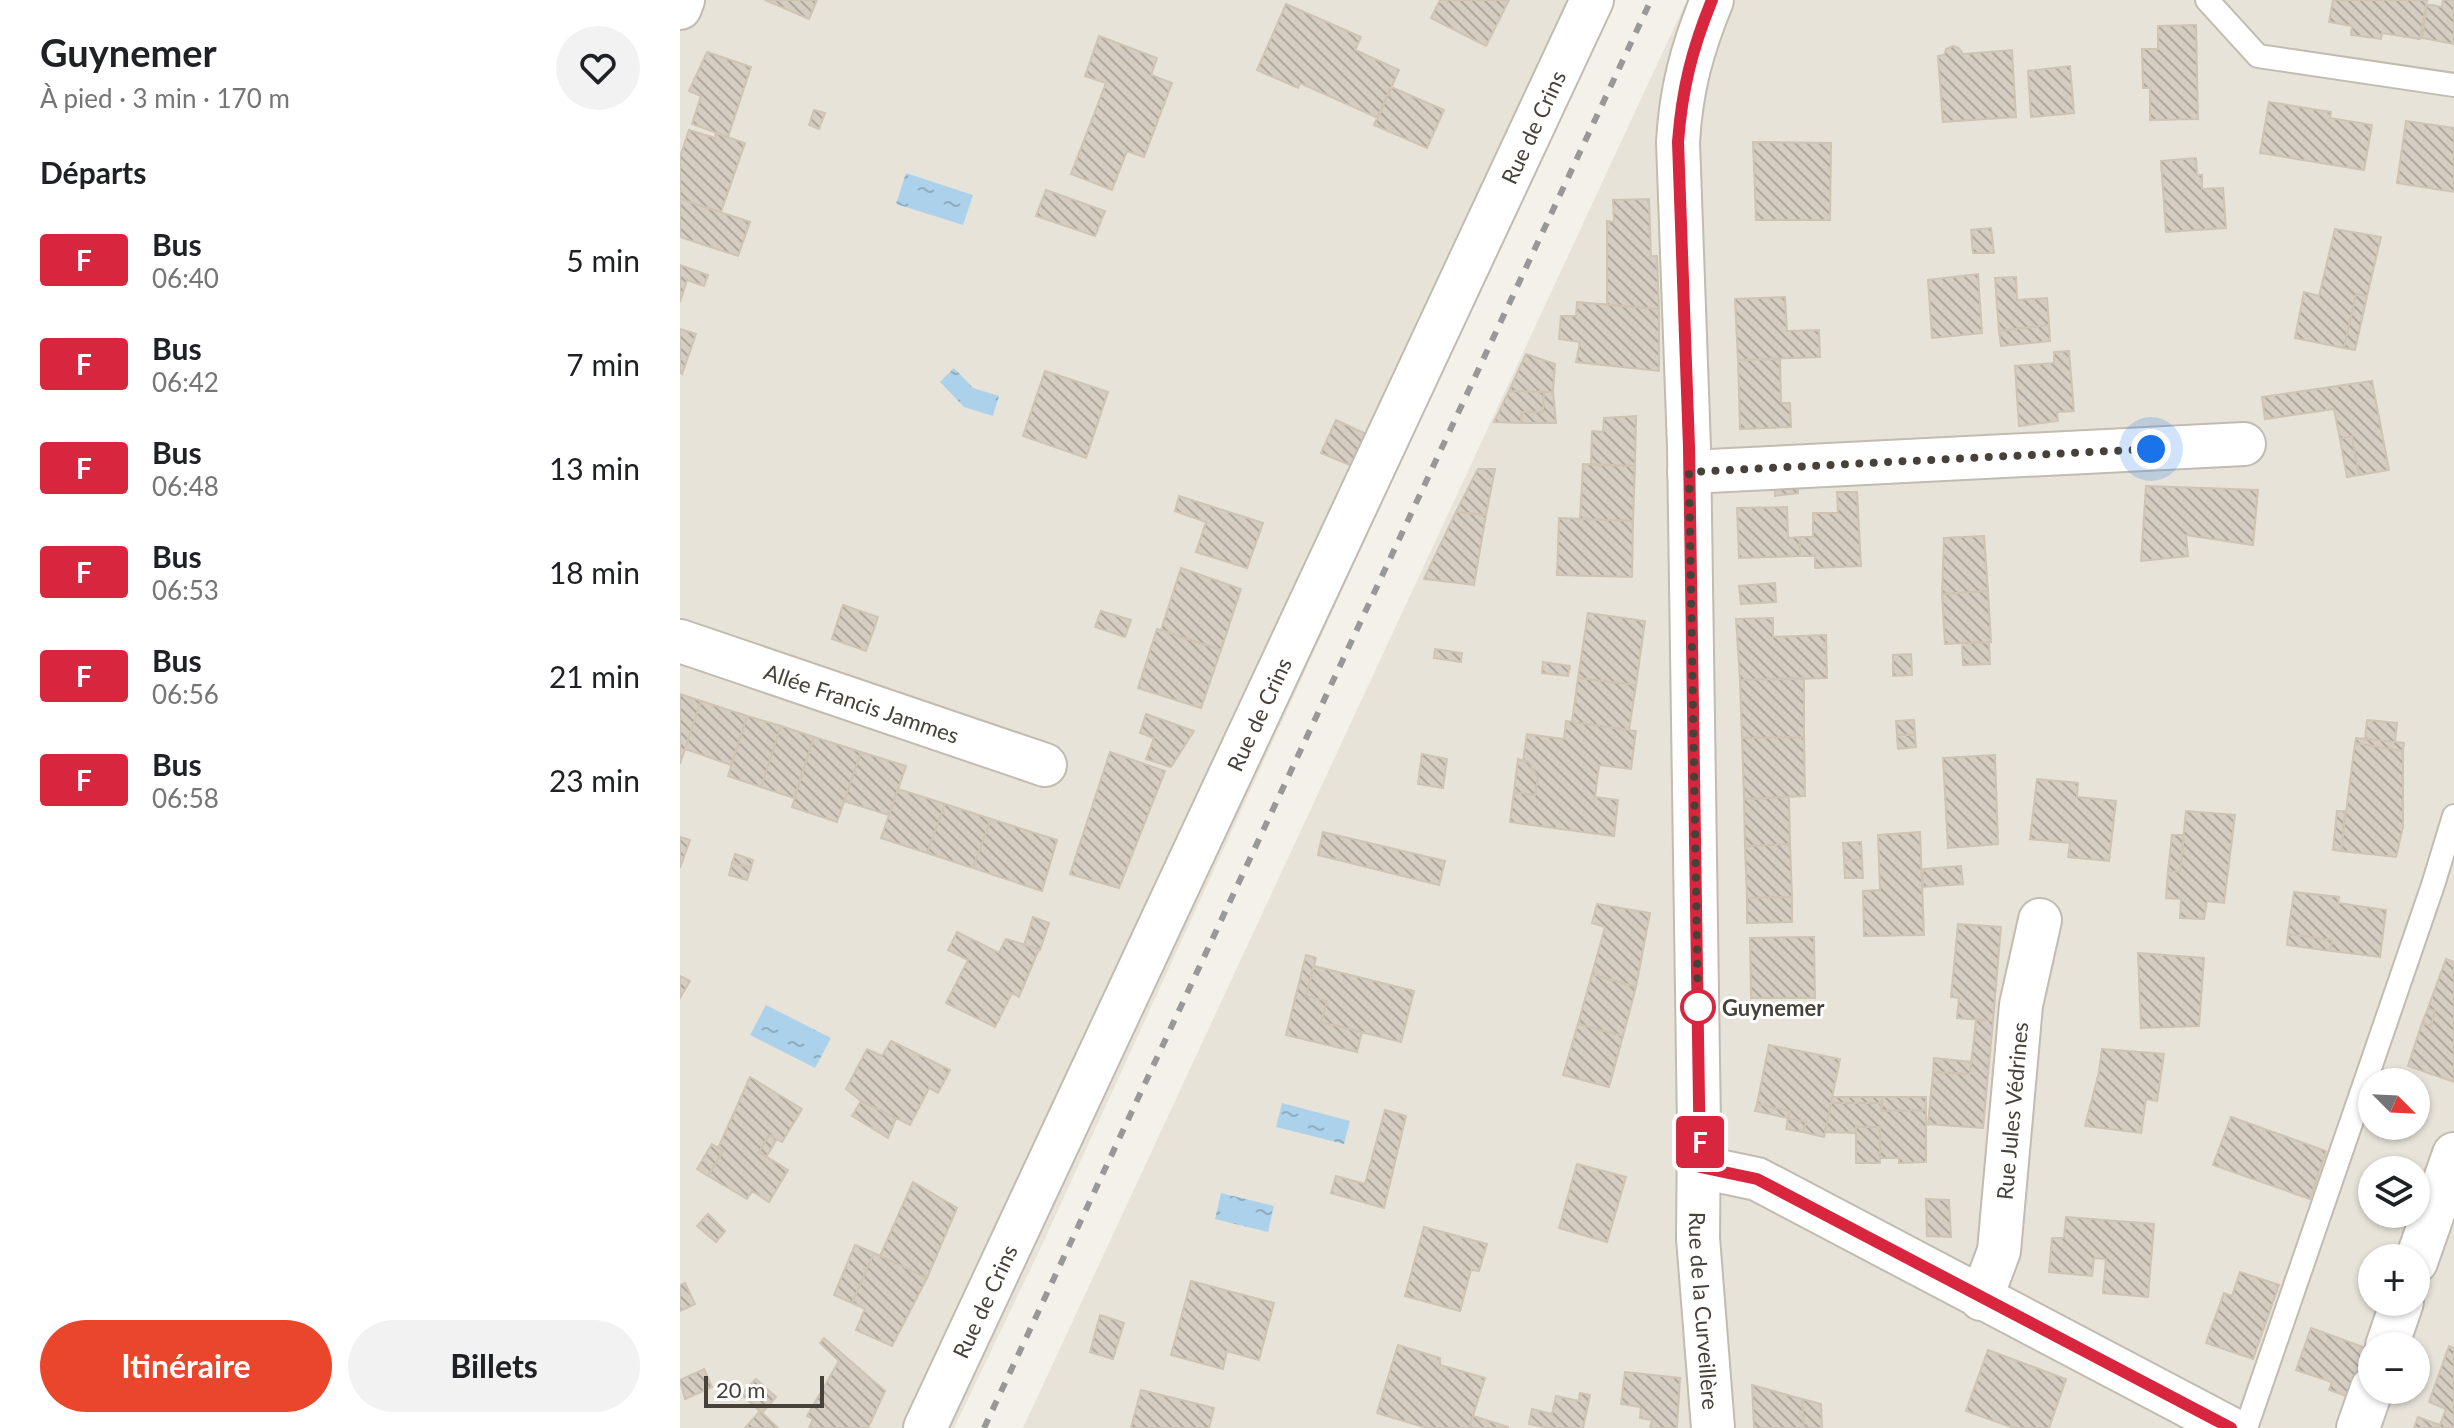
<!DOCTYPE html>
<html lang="fr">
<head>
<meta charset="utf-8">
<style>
  :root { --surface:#fff; --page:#f2f2f2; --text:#202124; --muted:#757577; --accent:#ea462c }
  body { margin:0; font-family:Lato,sans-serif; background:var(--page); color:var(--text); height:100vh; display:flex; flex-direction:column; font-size:30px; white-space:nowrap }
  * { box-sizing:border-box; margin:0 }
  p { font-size:26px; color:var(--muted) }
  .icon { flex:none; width:44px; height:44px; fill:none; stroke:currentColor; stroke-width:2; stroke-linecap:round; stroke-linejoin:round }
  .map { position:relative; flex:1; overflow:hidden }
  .panel { display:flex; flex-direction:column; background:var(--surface); width:680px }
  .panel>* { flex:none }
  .badge { padding:0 16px; border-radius:6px; font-size:28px; line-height:52px }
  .needle { width:52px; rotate:114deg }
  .fabs { position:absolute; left:1678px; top:1068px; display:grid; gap:16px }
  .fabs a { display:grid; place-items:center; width:72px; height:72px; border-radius:50%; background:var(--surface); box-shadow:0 2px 6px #0004; font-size:40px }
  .scale { position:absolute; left:24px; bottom:20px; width:120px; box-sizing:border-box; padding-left:8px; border:4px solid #474239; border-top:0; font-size:22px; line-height:28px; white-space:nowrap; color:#474239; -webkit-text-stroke:6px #fff; paint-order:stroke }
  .you { position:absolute; width:40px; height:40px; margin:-20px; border:6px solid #fff; border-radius:50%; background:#1a73e8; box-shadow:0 0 0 12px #1a73e833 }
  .map>.badge { position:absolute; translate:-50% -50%; box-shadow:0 0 0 4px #fff }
  h2 { padding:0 40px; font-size:30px; line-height:72px }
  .round { display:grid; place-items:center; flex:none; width:84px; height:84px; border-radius:42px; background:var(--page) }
  .overview { display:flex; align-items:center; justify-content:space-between; height:136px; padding:0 40px }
  h1 { font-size:38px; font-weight:700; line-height:60px }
  .cta { display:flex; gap:16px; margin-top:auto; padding:16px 40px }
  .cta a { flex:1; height:92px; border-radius:48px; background:var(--accent); color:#fff; font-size:32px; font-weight:700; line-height:92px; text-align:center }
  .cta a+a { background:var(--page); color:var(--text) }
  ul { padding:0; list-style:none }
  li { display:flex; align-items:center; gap:24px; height:104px; padding:0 40px }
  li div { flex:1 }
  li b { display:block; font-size:30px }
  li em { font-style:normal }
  li .badge { min-width:88px; font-weight:700; text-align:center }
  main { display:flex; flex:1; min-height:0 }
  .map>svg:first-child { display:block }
  .residential { fill:#e7e3d9; fill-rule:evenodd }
  .water { fill:url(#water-ripples) }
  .building { fill:url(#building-back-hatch); stroke:#cfc4b4; stroke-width:2 }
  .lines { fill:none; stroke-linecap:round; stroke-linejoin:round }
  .service-casing { stroke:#c2bbb0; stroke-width:26 }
  .minor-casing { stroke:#c2bbb0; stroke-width:46 }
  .service { stroke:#fff; stroke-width:22 }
  .minor { stroke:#fff; stroke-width:42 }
  .rail { stroke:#989898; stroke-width:6; stroke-dasharray:10 10; stroke-linecap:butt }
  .line-casing { stroke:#fff; stroke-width:18 }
  .line { stroke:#d7263d; stroke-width:12 }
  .walk { stroke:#474239; stroke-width:8; stroke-dasharray:0 14.4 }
  .stop-dot { fill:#fff; stroke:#d7263d; stroke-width:4 }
  .labels { text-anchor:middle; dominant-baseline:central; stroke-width:6; stroke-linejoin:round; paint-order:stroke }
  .street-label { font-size:22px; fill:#474239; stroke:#fff }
  .stop-label { font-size:22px; font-weight:bold; fill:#474239; stroke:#fff; text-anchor:start }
</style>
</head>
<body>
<main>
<section class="panel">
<div class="overview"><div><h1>Guynemer</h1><p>À pied · 3 min · 170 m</p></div><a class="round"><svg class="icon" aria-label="heart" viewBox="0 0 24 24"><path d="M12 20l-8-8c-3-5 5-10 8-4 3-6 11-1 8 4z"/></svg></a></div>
<h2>Départs</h2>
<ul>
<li><span class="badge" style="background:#d7263d;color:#fff">F</span><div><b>Bus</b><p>06:40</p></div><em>5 min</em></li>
<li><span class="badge" style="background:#d7263d;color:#fff">F</span><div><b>Bus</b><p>06:42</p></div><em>7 min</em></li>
<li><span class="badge" style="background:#d7263d;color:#fff">F</span><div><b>Bus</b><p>06:48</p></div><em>13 min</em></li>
<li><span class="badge" style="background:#d7263d;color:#fff">F</span><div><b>Bus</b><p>06:53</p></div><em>18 min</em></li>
<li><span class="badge" style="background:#d7263d;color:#fff">F</span><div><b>Bus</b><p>06:56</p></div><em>21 min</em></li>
<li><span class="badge" style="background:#d7263d;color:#fff">F</span><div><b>Bus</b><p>06:58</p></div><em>23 min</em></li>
</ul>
<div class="cta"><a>Itinéraire</a><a>Billets</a></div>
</section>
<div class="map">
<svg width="1774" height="1428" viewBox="0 0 1774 1428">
  <defs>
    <pattern id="water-ripples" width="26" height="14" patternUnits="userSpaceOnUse" patternTransform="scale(2)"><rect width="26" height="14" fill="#acd2eb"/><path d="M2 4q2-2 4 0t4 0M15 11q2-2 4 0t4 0" fill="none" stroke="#8eacbf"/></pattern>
    <pattern id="building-back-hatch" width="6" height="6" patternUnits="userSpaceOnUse" patternTransform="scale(2)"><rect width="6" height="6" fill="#d5cdc1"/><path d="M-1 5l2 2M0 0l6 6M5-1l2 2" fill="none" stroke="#afa89e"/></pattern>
  </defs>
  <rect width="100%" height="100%" fill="#f4f1ea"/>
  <path class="residential" d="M0,0H936L799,292L362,1245L274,1428H0Z
    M1007,0H1774V1428H343ZM1692,1082H1736V1126H1692ZM1692,1170H1736V1214H1692ZM1692,1258H1736V1302H1692ZM1692,1346H1736V1390H1692Z"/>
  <path class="water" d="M226,173L293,195L283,225L216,204Z
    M274,368L293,388L319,396L313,416L284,407L260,382Z
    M86,1005L151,1038L135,1068L70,1035Z
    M602,1103L670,1121L664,1144L596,1127Z
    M541,1193L594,1206L588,1232L535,1219Z"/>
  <path class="building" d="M85,0H137L129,19Z
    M760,0H829L806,46L751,18Z
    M1653,0H1747L1740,39L1702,33L1701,39L1671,35L1672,26L1649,22Z
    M1763,0H1774V44L1742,38L1747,4L1762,7Z
    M606,4L681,37L675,50L719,70L698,118L620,83L618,88L577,70Z
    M1516,25L1518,119L1470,120V88H1463L1462,49H1478V26Z
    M419,36L477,58L471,75L492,83L464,157L447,151L432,190L391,174L426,83L405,76Z
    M1273,46L1279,48L1283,54L1332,50L1336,117L1263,122L1258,56L1264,55L1266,49Z
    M27,52L71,67L48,137L12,124L21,96L9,91Z
    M1390,66L1394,113L1351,117L1348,71Z
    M711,87L764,110L747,148L694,125Z
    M1589,102L1651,112L1650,118L1692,125L1684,170L1580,153Z
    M134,110L145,113L139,129L129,125Z
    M1726,121L1774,128V192L1717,183Z
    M9,130L35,138L36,133L65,143L41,212L0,199V157Z
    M1073,142L1151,143L1150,220H1076Z
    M1516,158L1517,175H1522V189L1543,188L1546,228L1486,232L1481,161Z
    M366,190L425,211L415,236L356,216Z
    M0,199L70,222L58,256L0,237Z
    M969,199L971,256H977L979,309L927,305V221L934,222L933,200Z
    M1311,228L1314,253H1293L1291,230Z
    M1655,229L1701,237L1687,296L1676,294L1664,348L1615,338L1624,292L1639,296Z
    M0,265L28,275L24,286L7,280L0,302Z
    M1298,274L1302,333L1252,338L1248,280Z
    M1336,277L1337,300L1367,298L1369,325L1319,331L1315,278Z
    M1676,294L1687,296L1675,350L1664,348Z
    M1105,297L1107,331L1139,330L1140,357L1058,360L1055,299Z
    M897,302L979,309V371L896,362L900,342L879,339L881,316H896Z
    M1369,325L1370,341L1321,346L1319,331Z
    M0,329L16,334L2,374L0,373Z
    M1389,351L1394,411L1377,412L1378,421L1339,426L1335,366L1374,363V352Z
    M846,354L875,364L873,392L829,391Z
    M1100,359L1101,403H1110L1111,427L1060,429L1058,360Z
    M365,371L428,392L406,458L343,436Z
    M1692,381L1709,470L1679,475L1672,436L1660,439L1654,409L1585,419L1582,397Z
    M829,391L864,392L863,412H842L841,423L814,422Z
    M864,392H873L876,423H841L842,412H863Z
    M956,416L955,466L911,465L912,431L923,432L924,418Z
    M656,420L686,434L672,466L641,453Z
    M1672,436L1679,475L1667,477L1660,439Z
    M903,464L955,466L953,521L900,519Z
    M798,469H815L806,515L776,512Z
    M1118,477V493L1095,496L1094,479Z
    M1466,486L1578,490L1573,545L1506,535L1508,556L1461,561Z
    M1157,492H1177L1181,566L1135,568V556H1120V537H1133V513H1158Z
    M499,496L583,523L567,568L516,552L526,522L495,511Z
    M1107,507L1108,538L1120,537V556L1059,558L1057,508Z
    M776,512L806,515L794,585L744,579Z
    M879,518L953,521L952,577L877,575Z
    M1304,536L1308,591L1262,594L1264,538Z
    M501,568L561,589L541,650L481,630Z
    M1095,583L1096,602L1061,604L1059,586Z
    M1308,591L1311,642L1265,644L1262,594Z
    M163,605L198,617L186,651L152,639Z
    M421,611L451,620L445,637L415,627Z
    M908,613L965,621L956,685L898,678Z
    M1093,618V637L1146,635L1147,678L1060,680L1056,619Z
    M477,629L541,650L521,708L458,688Z
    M1309,642L1310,664L1283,665L1282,643Z
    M755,649L782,653L781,662L754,658Z
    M1231,654L1232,675L1213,676V655Z
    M863,662L890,666L888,676L862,673Z
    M898,678L956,685L949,730L892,722Z
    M1124,678V737L1062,738L1060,680Z
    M0,694L21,701L0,764Z
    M21,701L67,716L51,765L5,749Z
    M466,714L514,731L491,767L466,759L474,738L460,733Z
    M67,716L101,726L81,787L48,776Z
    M1234,720L1235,735H1217L1216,721Z
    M1687,720L1717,723L1715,742L1685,739Z
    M886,721L956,731L951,769L919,765L915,797L938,800L934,836L830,822L834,792L855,795L858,778L849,762L843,761L847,734L884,739Z
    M101,726L134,737L114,798L81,787Z
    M1217,735H1235L1236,747L1218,749Z
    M134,737L181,752L157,822L112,807Z
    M1124,737L1125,796L1064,799L1062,738Z
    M1676,738L1724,743L1723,751L1675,743Z
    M1675,743L1723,751V827L1716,857L1661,851Z
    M181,752L226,766L209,815L164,801Z
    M430,752L485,771L439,888L390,874Z
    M742,754L767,759L763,788L738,784Z
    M1315,755L1318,844L1268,848L1263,758Z
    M838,759L849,762L858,778L855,795L834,792Z
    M1357,779L1398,783L1397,797L1436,801L1429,861L1388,857L1390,843L1350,839Z
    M218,789L265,804L247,853L201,838Z
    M1109,797L1110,844L1065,846L1064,799Z
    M265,804L311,819L293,868L247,853Z
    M1506,811L1555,815L1544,903L1527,901L1524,919L1500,918L1501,899L1486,898L1488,871L1500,872Z
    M1657,811H1665L1661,851L1653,850Z
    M311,819L377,840L362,891L293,868Z
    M643,832L765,861L759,885L638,855Z
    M1240,832L1244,935L1184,936L1183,891L1200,890L1198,835Z
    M1492,835H1504L1500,872L1488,871Z
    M0,837L10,840L0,868Z
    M1181,842L1182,859L1164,860L1163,843Z
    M1110,844L1112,897L1067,898L1065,846Z
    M55,854L73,860L71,868L52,863Z
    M1182,859L1183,878H1165L1164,860Z
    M52,863L71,868L67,880L49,875Z
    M1281,866L1283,884L1243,887V869Z
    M1614,892L1659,897L1658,903L1706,910L1700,957L1650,951L1652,940L1608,934Z
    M1112,897V922L1067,923V898Z
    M917,904L970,913L956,987L912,974L925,927L912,923Z
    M353,917L369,923L360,950L344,945Z
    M1278,924L1321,927L1313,1021L1277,1018L1279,998L1271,997Z
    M277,932L319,953L326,939L359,949L339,997L332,993L315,1027L266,1003L288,960L268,950Z
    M1608,934L1652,940L1650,951L1607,945Z
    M1134,937L1135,998H1071L1070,938Z
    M1458,953L1524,958L1519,1026L1461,1028Z
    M626,955L636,958L626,996L647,1001L641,1022L682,1032L677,1052L606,1035Z
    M1766,959L1774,962V1082L1728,1066L1742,1023L1751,1026L1755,1011L1748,1008Z
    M634,966L734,991L721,1042L641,1022L647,1001L626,996Z
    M912,974L956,987L943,1036L898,1024Z
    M0,976L10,981L0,998Z
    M1748,1008L1755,1011L1751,1026L1742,1023Z
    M1296,1020L1313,1021L1303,1128L1248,1124L1253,1072L1290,1074Z
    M898,1024L943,1036L929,1087L883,1075Z
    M211,1041L270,1070L258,1093L249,1088L230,1125L181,1101L166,1089L187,1049L202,1056Z
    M1089,1045L1160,1059L1144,1137L1123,1132L1126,1122L1108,1118L1110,1111L1077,1104Z
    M1422,1049L1484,1054L1477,1101L1466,1099L1461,1133L1405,1126L1419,1072Z
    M1254,1058L1291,1062L1290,1074L1253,1072Z
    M70,1077L122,1109L102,1142L89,1135L79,1152L108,1170L89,1202L72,1191L67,1199L28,1176L43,1151L38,1148Z
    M1152,1097H1202L1201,1103H1151Z
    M1202,1097H1246V1110L1202,1111Z
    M181,1101L216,1118L208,1138L172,1116Z
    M1151,1103H1201L1202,1111L1246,1110V1162L1219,1163V1158H1200V1127H1176V1133L1145,1132Z
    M1077,1104L1110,1111L1108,1118L1075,1111Z
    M705,1110L726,1116L704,1208L651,1193L656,1176L685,1184Z
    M1551,1117L1646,1151L1630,1199L1533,1165Z
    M1108,1118L1126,1122L1123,1132L1106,1129Z
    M1176,1127H1200V1163H1176Z
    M89,1135L97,1139L86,1157L79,1152Z
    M32,1144L43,1151L28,1176L17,1169Z
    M897,1164L946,1177L927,1242L879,1228Z
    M233,1182L277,1208L247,1278L200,1256Z
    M1246,1199L1269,1200L1271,1237L1247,1236Z
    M28,1214L45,1231L36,1242L17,1226Z
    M1386,1217L1474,1224L1468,1297L1423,1293L1426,1259L1414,1258L1412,1276L1369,1272L1372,1238H1384Z
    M744,1227L807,1244L799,1271L791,1270L780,1311L725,1296Z
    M175,1245L194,1253L172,1303L154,1295Z
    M194,1253L247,1278L212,1346L176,1330L185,1309L172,1303Z
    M1560,1272L1599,1285L1573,1359L1526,1343L1544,1293L1552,1296Z
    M511,1281L594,1303L579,1360L547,1351L543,1369L491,1355Z
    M5,1283L15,1304L0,1311V1285Z
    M420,1315L444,1323L433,1359L410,1352Z
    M1631,1328L1686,1348L1669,1397L1649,1390L1652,1382L1616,1370Z
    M144,1338L205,1391L188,1428H129L133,1419L127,1416L159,1361L140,1343Z
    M718,1345L760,1358V1365L805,1378L789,1428H747L697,1413Z
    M1769,1346L1774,1348V1428H1734L1738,1417L1760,1425L1766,1409L1749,1402Z
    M1308,1350L1386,1379L1369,1428H1334L1286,1411Z
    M24,1369L32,1387L5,1399L0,1380Z
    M945,1372L1000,1378L997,1428H970L972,1420L960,1418L961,1407L941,1404Z
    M76,1379L96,1397L82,1413L61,1394Z
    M1072,1385L1122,1399L1124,1428H1074Z
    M461,1390L534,1408L529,1428H451Z
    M900,1393L910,1395L903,1428H868L849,1424L852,1409L872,1414L876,1396L899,1401Z
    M1122,1399L1141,1404L1142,1428H1124Z
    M80,1411L82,1413L98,1428H65Z
    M793,1416L828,1427V1428H789Z"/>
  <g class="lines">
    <g class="service-casing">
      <path id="service" d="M1527,0L1578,56L1774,85
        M1566,1428L1753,885L1774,816"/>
    </g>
    <g class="minor-casing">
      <g id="minor">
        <path id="s1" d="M1032,0C1012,49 1001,89 998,142L1009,447L1019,1128L1018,1238L1033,1428"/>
        <path d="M0,8L3,0"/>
        <path d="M1009,472L1564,444"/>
        <path id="s2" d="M0,641L365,765"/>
        <path d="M1020,1167L1077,1179L1550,1428"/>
        <path d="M1736,1262L1774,1154"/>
        <path id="s3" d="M1301,1299L1319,1251L1341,1005L1360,920"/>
        <path d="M1707,1346L1722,1302"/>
        <path id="s4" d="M245,1428L912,0"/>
        <path d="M1678,1428L1692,1388"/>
      </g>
    </g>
    <use href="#service" class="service"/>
    <use href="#minor" class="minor"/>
    <path class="rail" d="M304,1428L971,0"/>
  </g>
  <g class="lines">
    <g class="line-casing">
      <path id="line" d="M1032,0C1012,49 1002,89 998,142L1009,447L1020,1167L1077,1179L1551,1428"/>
    </g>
    <use href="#line" class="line"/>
    <path class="walk" d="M1018,1007L1009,472L1471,449"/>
  </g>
  <circle class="stop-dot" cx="1018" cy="1007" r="16"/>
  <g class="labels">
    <g class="street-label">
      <text stroke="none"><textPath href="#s4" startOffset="1436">Rue de Crins</textPath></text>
      <text stroke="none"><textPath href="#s2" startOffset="192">Allée Francis Jammes</textPath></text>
      <text stroke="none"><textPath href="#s4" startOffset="788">Rue de Crins</textPath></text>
      <text stroke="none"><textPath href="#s3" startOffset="192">Rue Jules Védrines</textPath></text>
      <text stroke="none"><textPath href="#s4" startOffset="140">Rue de Crins</textPath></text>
      <text stroke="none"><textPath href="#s1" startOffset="1316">Rue de la Curveillère</textPath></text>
    </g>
    <g class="stop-label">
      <text x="1042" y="1007">Guynemer</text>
    </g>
  </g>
</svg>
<div class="fabs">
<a><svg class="needle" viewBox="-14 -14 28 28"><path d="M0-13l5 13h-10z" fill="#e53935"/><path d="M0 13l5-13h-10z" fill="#757577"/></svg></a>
<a><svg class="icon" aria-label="layers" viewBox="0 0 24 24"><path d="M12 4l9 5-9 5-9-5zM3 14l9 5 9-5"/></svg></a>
<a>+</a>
<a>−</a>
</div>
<div class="scale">20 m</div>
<div class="you" style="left:1471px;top:449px"></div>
<b class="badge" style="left:1020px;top:1142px;background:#d7263d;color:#fff">F</b>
</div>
</main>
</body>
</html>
